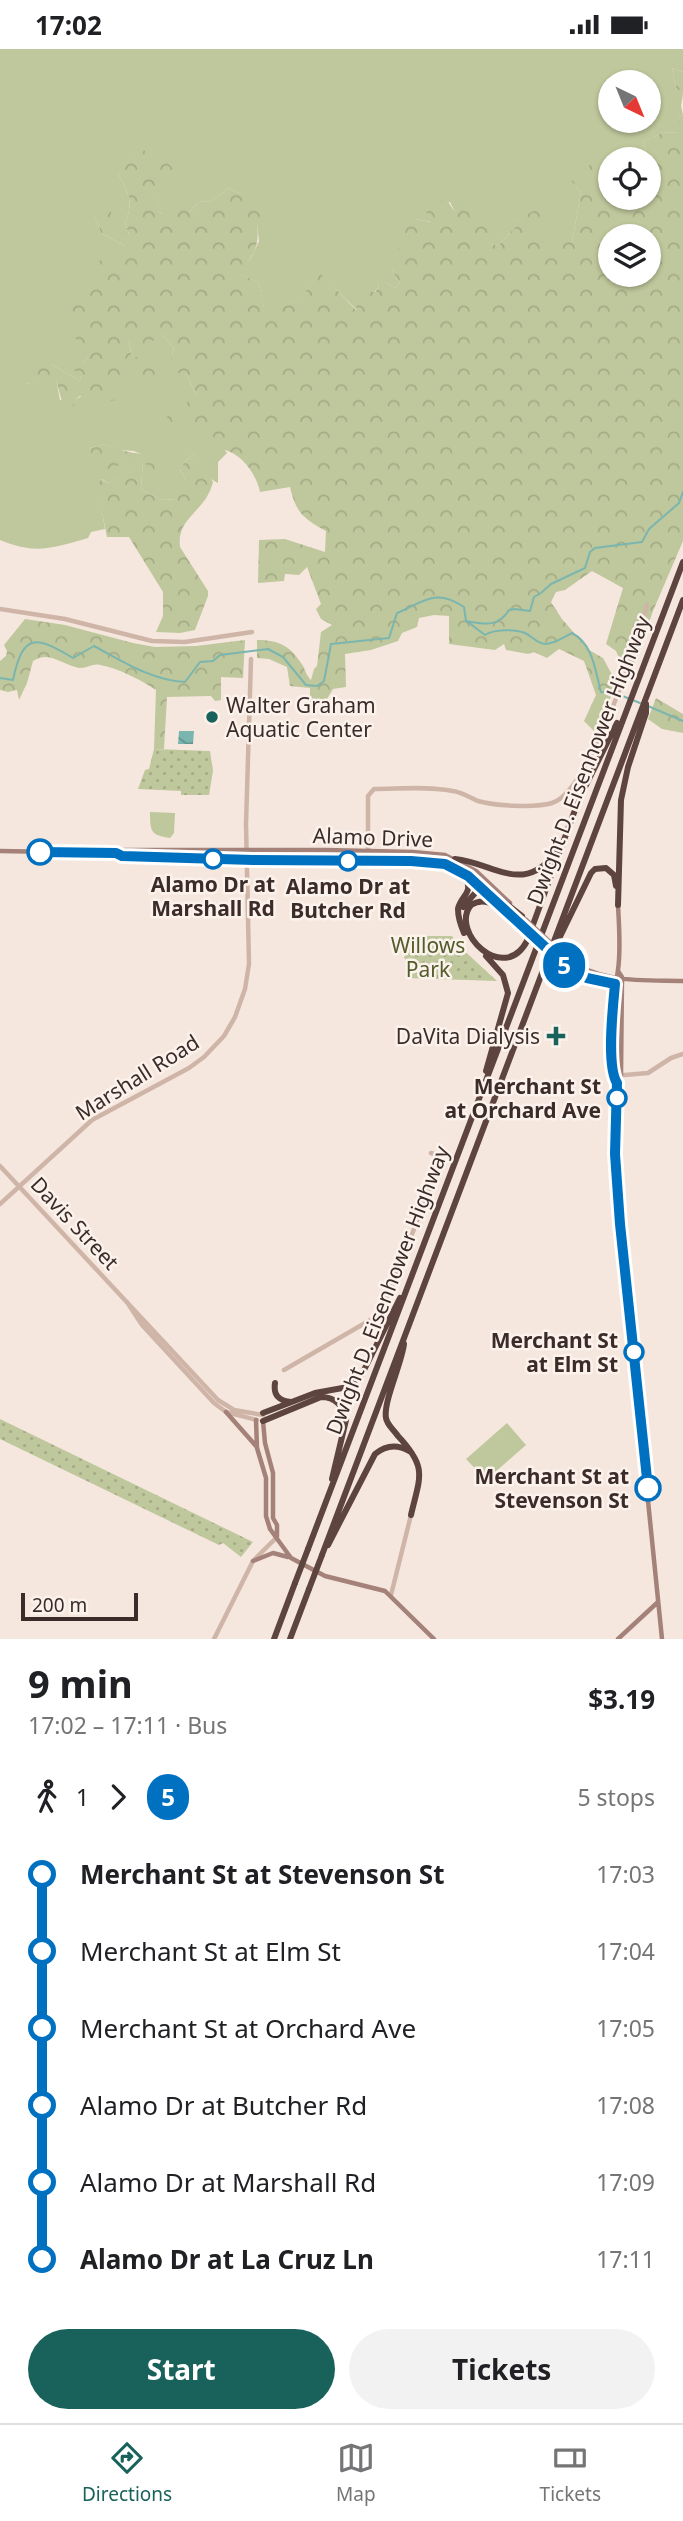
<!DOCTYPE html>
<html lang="en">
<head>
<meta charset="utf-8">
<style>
  :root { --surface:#fff; --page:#f2f2f2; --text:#202124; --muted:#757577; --line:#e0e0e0; --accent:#19625b }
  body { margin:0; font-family:"Noto Sans",sans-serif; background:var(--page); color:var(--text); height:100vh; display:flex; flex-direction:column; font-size:26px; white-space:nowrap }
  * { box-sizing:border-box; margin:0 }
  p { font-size:23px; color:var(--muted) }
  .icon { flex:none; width:38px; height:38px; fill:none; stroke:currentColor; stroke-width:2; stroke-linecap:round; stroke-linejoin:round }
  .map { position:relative; height:1590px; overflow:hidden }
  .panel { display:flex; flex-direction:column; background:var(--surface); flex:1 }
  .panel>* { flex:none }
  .badge { padding:0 14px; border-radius:23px; font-size:24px; line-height:46px }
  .needle { width:46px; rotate:137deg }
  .tools { position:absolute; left:598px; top:21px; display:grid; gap:14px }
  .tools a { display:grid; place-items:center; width:63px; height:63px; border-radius:50%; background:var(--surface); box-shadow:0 2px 5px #0004; font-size:35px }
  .scale { position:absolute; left:21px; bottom:18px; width:117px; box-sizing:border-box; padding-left:7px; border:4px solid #3c2c29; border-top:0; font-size:19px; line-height:24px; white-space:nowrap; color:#3c2c29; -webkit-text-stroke:5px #fcf2ec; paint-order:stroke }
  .map>.badge { position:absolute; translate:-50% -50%; box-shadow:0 0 0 4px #fff }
  .legs { display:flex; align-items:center; gap:10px; height:77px; padding:0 28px; font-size:23px }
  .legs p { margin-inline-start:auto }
  .summary { display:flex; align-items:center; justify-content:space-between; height:119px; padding:0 28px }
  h1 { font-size:38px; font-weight:700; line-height:52px }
  .cta { display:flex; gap:14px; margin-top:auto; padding:14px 28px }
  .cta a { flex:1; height:80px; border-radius:42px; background:var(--accent); color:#fff; font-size:28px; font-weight:700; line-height:80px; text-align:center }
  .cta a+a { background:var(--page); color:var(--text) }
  ul { padding:0 28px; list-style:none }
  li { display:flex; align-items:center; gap:24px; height:77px; font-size:26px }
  li i { display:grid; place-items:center; width:10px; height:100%; margin:0 9px; background:currentColor }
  li i::after { content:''; width:18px; height:18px; margin:-9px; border:5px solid; border-radius:50%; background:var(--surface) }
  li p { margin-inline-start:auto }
  li:first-child i { background:linear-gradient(#0000 50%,currentColor 0) }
  li:last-child i { background:linear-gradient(currentColor 50%,#0000 0) }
  .status { display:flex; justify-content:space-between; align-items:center; height:49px; padding:0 35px; background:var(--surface); direction:ltr }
  .status svg { height:19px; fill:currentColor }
  .menu { display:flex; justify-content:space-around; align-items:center; height:98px; border-top:2px solid var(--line); background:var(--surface); font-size:19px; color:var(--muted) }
  .menu a { display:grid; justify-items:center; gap:4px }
  .menu .selected { color:var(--accent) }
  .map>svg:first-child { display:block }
  .grass { fill:#bfc79c; fill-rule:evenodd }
  .forest { fill:url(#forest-crowns); fill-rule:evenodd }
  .park { fill:url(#park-dots) }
  .water { fill:url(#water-waves) }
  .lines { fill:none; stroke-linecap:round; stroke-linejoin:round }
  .stream { stroke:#7ab6af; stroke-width:2 }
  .tertiary { stroke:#cfb4a8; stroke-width:4.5 }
  .secondary { stroke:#a48279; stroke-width:4.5 }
  .motorway { stroke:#5d443f; stroke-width:6 }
  .secondary-bridge { stroke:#a48279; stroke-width:4.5 }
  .motorway-bridge { stroke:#5d443f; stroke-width:6 }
  .line-1-casing { stroke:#fff; stroke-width:16 }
  .line-1 { stroke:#0070c0; stroke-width:10 }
  .poi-dot { fill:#19625b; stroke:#fcf2ec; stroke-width:2.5 }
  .stop-1-dot { fill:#fff; stroke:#0070c0; stroke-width:3.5 }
  .labels { text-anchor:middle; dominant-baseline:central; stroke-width:5; stroke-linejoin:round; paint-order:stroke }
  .poi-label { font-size:21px; fill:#3c2c29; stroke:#fcf2ec; text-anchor:start }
  .street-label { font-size:21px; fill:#3c2c29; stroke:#fcf2ec }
  .stop-label { font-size:21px; font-weight:bold; fill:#3c2c29; stroke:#fcf2ec; text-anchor:end }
  .park-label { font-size:21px; fill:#535d2a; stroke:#fcf2ec }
</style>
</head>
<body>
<div class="status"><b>17:02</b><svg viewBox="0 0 49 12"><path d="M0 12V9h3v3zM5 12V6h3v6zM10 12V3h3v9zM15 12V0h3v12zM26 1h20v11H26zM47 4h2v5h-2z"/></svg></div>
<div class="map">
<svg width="683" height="1590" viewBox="0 0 683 1590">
  <defs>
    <pattern id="forest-crowns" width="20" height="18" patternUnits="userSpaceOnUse" patternTransform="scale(1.75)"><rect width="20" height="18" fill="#bfc79c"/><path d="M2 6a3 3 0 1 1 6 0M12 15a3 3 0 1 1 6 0" fill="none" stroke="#a5ab86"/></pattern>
    <pattern id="park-dots" width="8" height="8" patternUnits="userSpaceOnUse" patternTransform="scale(1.75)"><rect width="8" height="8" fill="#bfc79c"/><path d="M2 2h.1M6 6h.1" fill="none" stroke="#a5ab86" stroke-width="1.8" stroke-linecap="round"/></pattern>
    <pattern id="water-waves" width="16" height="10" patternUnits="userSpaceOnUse" patternTransform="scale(1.75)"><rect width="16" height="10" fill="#7ab6af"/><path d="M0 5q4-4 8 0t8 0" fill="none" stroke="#65948e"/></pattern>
  </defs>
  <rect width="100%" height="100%" fill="#f5e7de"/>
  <path class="grass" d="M0,0H683V23L672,19L676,39L683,45L681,57L683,66L679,68L681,83L662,84L643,93L646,102L637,110H611V114L571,132L581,143L572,193H540L528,166L516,172V177L498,197L487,194L485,173L455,163L450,153L434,159L432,173L416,170L412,185L418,197L394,218L393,224L400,234L396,239L386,234L375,222L379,238L357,261L320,225C304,246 293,261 264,260L259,234L238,224L251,209L259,192L257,175L241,145L228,139L213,152L199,153L189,163L162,165L158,161L159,119L133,110L130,105L118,125C129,145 134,153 125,174L131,191L113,171L95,168L101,184L125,197L102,237L88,307L83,315L80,332L51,315L24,335L56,330L60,351H73L122,331L134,308L131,305L129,290L162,285L174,299L171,310L186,324L196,346L189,365L182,374L205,375L227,404L218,413V434L209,429L194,404L179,419L185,430L176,450L161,451C154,445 147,446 141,439L143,411L163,416L134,402L118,401L104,395L90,399L94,415L124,414L134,422L108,434L102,430L98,438L105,480L91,483L88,489C52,499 37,506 0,491ZM611,33H649V72H611Z
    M150,763L175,764L174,784L170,789C151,786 150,783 150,763Z
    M507,1374L526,1396L486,1431L466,1410Z"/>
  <path class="forest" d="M672,19L683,23V45L676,39Z
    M683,66V492L653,562L629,630L616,602L606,595L623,539L592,522L565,541L556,543L551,553L562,570L589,601L603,609L617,635L594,682L584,672L596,646L584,612L559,600L547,609L534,603L528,605L506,601L504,595L495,601L449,595V567L434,566L419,569L417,578L402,584L398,592L371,601L345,605L346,638L333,640L327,650H318L317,657H310V639L290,637L287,618L269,610L257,609V591C279,591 291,597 303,617C306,623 306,626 311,631L314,620L317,617L321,583L332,576L321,570L316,560L321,555L307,518L299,526L285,525L284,532L258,534L259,491L285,490L325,503L326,482C304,470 296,464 290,438L260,443C256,424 241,404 222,400L205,376L201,389L182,374L179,383L161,382L168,366L189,365L187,353L196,346L186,324H176L171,310L174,299L162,285L145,297L129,290L131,305L134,308L161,310L163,330L142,327L139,335L123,332L116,351L94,355L80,347L73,352L74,360H64L56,331L24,335L23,324L51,315L80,332L81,324L71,320L68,308L75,306L83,315L88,307L77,299L71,247L82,234L102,237L94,215L125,197L101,184L95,168L83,160L97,153H107L114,171L130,188L125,174C134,153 129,145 118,125L129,104L134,109L143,100L159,118L167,113L175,122L174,134L170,143L159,146L158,161L162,165L174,156L189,163L199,153L213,152L228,139L241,145L261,146L266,162L257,176C260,198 253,207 239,224L259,234L264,259C293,261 304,246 320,224L356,261L359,243H375L379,238L374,221L382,223L386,234L396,239L400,234L393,224L394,217L388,210L395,200L417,197L412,186L408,187L398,178L406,162L410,161L416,170L431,173L426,163L434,159L435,155L446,150L455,163L464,159H473L485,173L502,166L506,177L488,194L498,197L516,177V172L535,161L547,164L541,193H572L581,143L571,132L581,124H586L590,115L597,112L603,119L611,114V149H649V110H637L646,102L643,93L662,84L680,83L679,68ZM611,187H649V226H611Z
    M104,395C121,403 140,404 158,409L163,416L159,428L143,412L141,439C147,446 154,445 161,451L176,450L177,437L185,430L179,419L194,404L213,433C206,463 176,468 180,498L208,542V547L195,581L180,584L156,583L163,567V543L129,488H107L97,438L101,430L108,434L133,422L124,414L103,422L93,415L90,399Z
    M25,570L65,576L133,594L155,598L196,597L245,591L243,629L221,628V651L215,652L211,647L167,648L164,700H154L156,641C141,631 118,619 100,616C93,614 86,620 79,619C62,616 50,601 33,612L27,634L19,651L17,641L8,643L0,641V612L6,607L7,602L4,596Z
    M656,649L683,665V684L662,680L648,670Z"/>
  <path class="park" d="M154,700L210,702L213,722L209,746H181V742L138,740L145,721L149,720Z
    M417,887H452L459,897L497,932L406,929L408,915L404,908Z
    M0,1370L253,1493L241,1508L223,1494L219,1496L0,1390Z"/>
  <path class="water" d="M179,682H194L193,695H178Z"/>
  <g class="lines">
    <path class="stream" d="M468,573L485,586C494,580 515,580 525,584C532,587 536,594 545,595C554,595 564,588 572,584C593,595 595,621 601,643L615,644L640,654
      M0,629L13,631C23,583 36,587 73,609L94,597C122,612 153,632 185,633L200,613L213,612L220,606L268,600L283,608L306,636L317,637L324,632L331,595L389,589L397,564C425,552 436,539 464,558L466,572C484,575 498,579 509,561L515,560L530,562L534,548L541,544L551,535L585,519L590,503L595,499L642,493L649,480L679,454L683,443
      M648,657L683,672"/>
    <path class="tertiary" d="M0,560L65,570L152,592L185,593L252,583
      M368,812V747L374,740C399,740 428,737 453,742C462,743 470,749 478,752C495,757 536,759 552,754C589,743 637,595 647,556
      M613,1027L648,1024L671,1009L683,1005
      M0,1117L218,1351L234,1361L263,1366
      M0,1155L92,1071L189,1019L204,1008L224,987L235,968L245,940L249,915L246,775L251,610
      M127,1253L142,1276L214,1354L226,1363L257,1371
      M284,1321L372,1270L384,1257L428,1144L438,1111L437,1106L431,1104
      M391,1546L411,1466
      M214,1590L253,1512L277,1488"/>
    <path class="secondary" d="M0,802L111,804L124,801H325L413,803L445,806L476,822L510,854
      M117,804L122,807L247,811L422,812
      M431,813C461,815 481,838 501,858
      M507,864L522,876
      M567,909C600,935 644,931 683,932
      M565,917L587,929L616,935
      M618,922L622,928L621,1026L617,1034L616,1105L620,1175L662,1590
      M617,1033C605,1015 614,944 618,921C621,900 619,876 618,856
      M226,1363L256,1397
      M256,1371L257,1399L266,1429V1467L270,1480L291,1509L325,1527L385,1542L434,1590
      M263,1372L265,1394L273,1424V1469L277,1476V1487
      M253,1512L273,1504L288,1508
      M618,1590L658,1553"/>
    <path class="motorway" d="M455,810C495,814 524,848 558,801
      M421,812L448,821L467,832C472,845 460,848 458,860C458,867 461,877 464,884
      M618,856L621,751L628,718L646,664V655
      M463,858L476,843L485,838L522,867
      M508,865C495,857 486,847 471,856C449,883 504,936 527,892L579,750L617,674
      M553,902L591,824L595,820L606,819L614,826L616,837
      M486,907L503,926L508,944L486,1022
      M404,1295C402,1314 383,1353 386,1369C387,1376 394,1381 398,1387C428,1419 420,1427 411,1466
      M275,1334C273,1347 280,1352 291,1353
      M263,1364L315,1344L348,1338L362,1325L400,1249
      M263,1372L321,1348C335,1348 344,1357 346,1371L332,1430
      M328,1496L375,1405C386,1396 397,1395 409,1402
      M308,1500L683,513
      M322,1506L683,551
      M274,1590L295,1534
      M290,1590L309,1540"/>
    <path class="secondary-bridge" d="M525,870L567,909
      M522,876L565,917"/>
    <path class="motorway-bridge" d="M295,1534L308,1500
      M309,1540L322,1506"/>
  </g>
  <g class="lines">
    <g class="line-1-casing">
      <path id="line-1" d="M40,803L116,804L122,807L253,811L411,812L445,815L468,827L568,919L587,929L615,935C613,957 606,1017 617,1034L615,1105L620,1175L648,1439"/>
    </g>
    <use href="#line-1" class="line-1"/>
  </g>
  <g class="poi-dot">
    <circle cx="212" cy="668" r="7"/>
    <path d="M552.5 976.5h7v7h7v7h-7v7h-7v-7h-7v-7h7z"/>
  </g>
  <g class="stop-1-dot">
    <circle cx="40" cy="803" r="12"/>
    <circle cx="213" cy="810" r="9"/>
    <circle cx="348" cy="812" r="9"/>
    <circle cx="617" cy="1049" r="9"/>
    <circle cx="634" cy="1303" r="9"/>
    <circle cx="648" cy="1439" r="12"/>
  </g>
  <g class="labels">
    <g class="poi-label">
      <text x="226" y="656">Walter Graham<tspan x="226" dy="24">Aquatic Center</tspan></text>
      <text x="540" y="987" text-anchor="end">DaVita Dialysis</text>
    </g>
    <g class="street-label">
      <text transform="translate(588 711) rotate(-69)">Dwight D. Eisenhower Highway</text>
      <text transform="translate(373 788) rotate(2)">Alamo Drive</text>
      <text transform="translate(137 1028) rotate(-32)">Marshall Road</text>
      <text transform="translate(75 1174) rotate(47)">Davis Street</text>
      <text transform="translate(387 1241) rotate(-69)">Dwight D. Eisenhower Highway</text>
    </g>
    <g class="stop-label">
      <text x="213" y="835" text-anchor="middle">Alamo Dr at<tspan x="213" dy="24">Marshall Rd</tspan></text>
      <text x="348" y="837" text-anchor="middle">Alamo Dr at<tspan x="348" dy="24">Butcher Rd</tspan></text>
      <text x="601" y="1037">Merchant St<tspan x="601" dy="24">at Orchard Ave</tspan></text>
      <text x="618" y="1291">Merchant St<tspan x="618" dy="24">at Elm St</tspan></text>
      <text x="629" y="1427">Merchant St at<tspan x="629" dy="24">Stevenson St</tspan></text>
    </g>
    <g class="park-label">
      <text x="428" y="896">Willows<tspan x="428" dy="24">Park</tspan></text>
    </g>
  </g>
</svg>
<div class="tools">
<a><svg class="needle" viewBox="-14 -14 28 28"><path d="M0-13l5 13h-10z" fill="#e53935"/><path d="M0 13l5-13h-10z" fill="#757577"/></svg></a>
<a><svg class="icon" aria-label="locate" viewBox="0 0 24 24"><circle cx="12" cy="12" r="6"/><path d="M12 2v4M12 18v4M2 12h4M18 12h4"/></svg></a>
<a><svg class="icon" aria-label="layers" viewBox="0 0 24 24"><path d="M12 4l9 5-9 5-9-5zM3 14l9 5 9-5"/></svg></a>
</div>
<div class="scale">200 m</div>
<b class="badge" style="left:564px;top:916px;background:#0070c0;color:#fff">5</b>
</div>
<section class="panel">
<div class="summary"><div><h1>9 min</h1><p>17:02 – 17:11 · Bus</p></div><b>$3.19</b></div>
<div class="legs"><svg class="icon" aria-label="walk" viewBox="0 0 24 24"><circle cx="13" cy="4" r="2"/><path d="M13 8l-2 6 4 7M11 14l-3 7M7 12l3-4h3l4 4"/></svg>1<svg class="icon" aria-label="forward" viewBox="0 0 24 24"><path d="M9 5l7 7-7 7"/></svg><b class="badge" style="background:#0070c0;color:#fff">5</b><p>5 stops</p></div>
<ul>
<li><i style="color:#0070c0"></i><b>Merchant St at Stevenson St</b><p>17:03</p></li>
<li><i style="color:#0070c0"></i><span>Merchant St at Elm St</span><p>17:04</p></li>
<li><i style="color:#0070c0"></i><span>Merchant St at Orchard Ave</span><p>17:05</p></li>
<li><i style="color:#0070c0"></i><span>Alamo Dr at Butcher Rd</span><p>17:08</p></li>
<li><i style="color:#0070c0"></i><span>Alamo Dr at Marshall Rd</span><p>17:09</p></li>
<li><i style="color:#0070c0"></i><b>Alamo Dr at La Cruz Ln</b><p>17:11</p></li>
</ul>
<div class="cta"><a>Start</a><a>Tickets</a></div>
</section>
<nav class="menu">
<a class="selected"><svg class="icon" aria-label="directions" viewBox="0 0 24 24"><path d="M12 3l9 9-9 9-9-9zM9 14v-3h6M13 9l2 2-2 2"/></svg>Directions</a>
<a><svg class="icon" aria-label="map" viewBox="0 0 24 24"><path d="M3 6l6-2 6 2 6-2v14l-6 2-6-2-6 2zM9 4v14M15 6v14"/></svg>Map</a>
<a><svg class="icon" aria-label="tickets" viewBox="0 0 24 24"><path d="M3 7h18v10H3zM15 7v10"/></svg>Tickets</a>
</nav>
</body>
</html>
